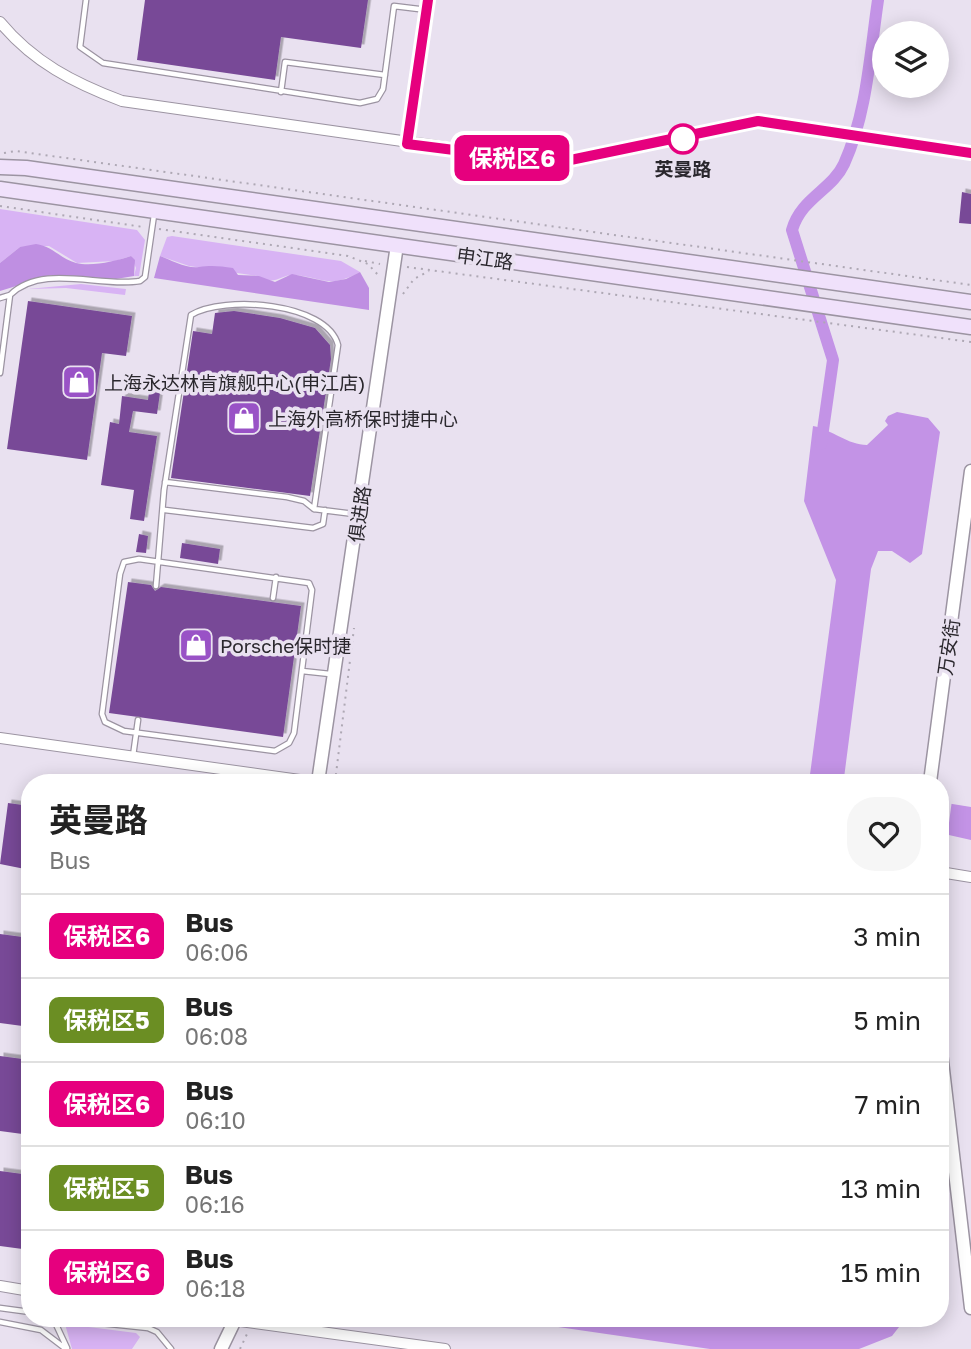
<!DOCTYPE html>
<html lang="en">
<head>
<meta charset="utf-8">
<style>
  :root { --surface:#fff; --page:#f6f6f6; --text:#222; --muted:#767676; --line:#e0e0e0 }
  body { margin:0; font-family:"Golos Text","Noto Sans SC",sans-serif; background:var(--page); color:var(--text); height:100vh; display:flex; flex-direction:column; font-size:26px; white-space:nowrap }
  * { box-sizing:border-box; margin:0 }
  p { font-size:23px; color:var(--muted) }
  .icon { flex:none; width:38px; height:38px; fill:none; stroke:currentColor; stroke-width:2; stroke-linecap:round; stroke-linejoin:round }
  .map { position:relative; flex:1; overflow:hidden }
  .panel { position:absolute; left:21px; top:774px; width:928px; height:553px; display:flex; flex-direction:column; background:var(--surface); border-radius:28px; box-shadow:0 4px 18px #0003 }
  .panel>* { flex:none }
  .badge { padding:0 14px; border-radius:10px; font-size:24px; line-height:46px }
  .buttons { position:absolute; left:872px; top:21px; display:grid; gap:14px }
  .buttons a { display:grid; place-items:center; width:77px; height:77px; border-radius:50%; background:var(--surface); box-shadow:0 4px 18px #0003; font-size:35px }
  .map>.badge { position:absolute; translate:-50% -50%; box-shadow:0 0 0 4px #fff }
  .round { display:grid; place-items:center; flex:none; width:74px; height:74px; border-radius:28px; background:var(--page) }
  .overview { display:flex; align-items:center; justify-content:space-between; height:119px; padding:0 28px }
  h1 { font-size:33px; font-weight:700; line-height:52px }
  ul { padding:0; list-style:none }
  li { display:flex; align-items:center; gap:21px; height:84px; padding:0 28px; border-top:2px solid var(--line) }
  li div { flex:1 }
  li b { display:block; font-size:26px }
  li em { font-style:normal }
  li .badge { min-width:77px; font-weight:700; text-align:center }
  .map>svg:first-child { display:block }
  .green { fill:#d8b3f4 }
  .forest { fill:#bf8fe2 }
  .water { fill:#c393e6 }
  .pier { fill:#e9e1f0 }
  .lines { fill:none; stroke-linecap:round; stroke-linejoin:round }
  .canal { stroke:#c393e6; stroke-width:12 }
  .building { fill:#784a97; filter:url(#shadow) }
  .service-casing { stroke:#9c94a2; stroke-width:7 }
  .minor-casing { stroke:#9c94a2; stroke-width:12 }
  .tertiary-casing { stroke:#9c94a2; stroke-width:15 }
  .secondary-casing { stroke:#9c94a2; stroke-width:17 }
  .path { stroke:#aea8b4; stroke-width:2; stroke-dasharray:2 5; stroke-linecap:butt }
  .service { stroke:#fff; stroke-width:4.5 }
  .minor { stroke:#fff; stroke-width:10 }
  .tertiary { stroke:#fff; stroke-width:12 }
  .secondary { stroke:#f0e1fb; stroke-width:14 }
  .line-casing { stroke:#fff; stroke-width:16 }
  .line { stroke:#e6007e; stroke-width:10 }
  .stop-dot { fill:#fff; stroke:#e6007e; stroke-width:3.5 }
  .labels { text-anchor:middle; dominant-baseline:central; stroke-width:7; stroke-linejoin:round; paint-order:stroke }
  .stop-label { font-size:19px; font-weight:bold; fill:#2a272d; stroke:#e9e1f0 }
  .street-label { font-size:19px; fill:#2a272d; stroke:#e9e1f0 }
  .poi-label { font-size:19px; fill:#2a272d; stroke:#e9e1f0; text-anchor:start }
</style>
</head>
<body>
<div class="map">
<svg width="971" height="1349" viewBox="0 0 971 1349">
  <defs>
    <filter id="shadow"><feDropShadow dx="3.5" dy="-3.5" stdDeviation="0" flood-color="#0004"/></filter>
  </defs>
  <rect width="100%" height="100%" fill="#e9e1f0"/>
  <path class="green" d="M0,209L137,230L145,240L139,276H134L136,268L131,256L115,261L77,263L49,246L20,247L0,263Z
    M172,236L341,261L360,272C328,289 325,278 295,275C280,274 275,287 258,276L189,266L160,256L167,237Z
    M81,284L126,289L125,295L66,288L28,289Z
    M65,1324L136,1333L140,1337L132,1349H72Z"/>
  <path class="forest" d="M36,244C52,246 61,259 76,263C92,267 116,261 131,256L135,260L134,276L116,279L52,275L0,291V263L20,247Z
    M160,256C171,260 187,269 199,267C211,265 220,266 233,268L238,275L259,276L275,282L292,274L329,282L346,279L360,272L369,288V310L154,278Z"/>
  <path class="water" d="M897,412L928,418L940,432L922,554L910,563L892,551H878L871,569L844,778L846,782H809L836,580L804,501L813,426C833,430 848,445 867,445L888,425L885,421L888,416Z
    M940,802L971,807V840L940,833Z
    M495,1318H906L892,1336L859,1349H710Z"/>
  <path class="pier" d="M940,799L952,800L947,838L940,837Z
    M283,1318H322L319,1348L281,1343Z"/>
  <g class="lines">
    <path class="canal" d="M821,444L833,360L792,230C801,198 832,190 844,164C867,113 870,54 878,0"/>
  </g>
  <path class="building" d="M145,0H368L361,48L281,37L275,80L137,60Z
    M962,192L971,194V224L959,223Z
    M28,301L132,316L126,356L102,353L87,460L7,449Z
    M234,311L280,318L315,328L330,345L331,359L310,496L171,478L193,331L212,334L215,313Z
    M149,392L160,393L157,414L133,411L129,432L157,436L144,521L130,519L134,490L101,485L110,422L119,424L122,396L148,400Z
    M139,534L148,536L146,553L136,552Z
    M182,543L220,549L218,564L180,558Z
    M128,582L151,585L155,591L161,587L301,606L283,737L109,713Z
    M8,803L30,806V870L0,864Z
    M0,934L30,938V1027L0,1023Z
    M0,1056L30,1060V1135L0,1131Z
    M0,1171L30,1175V1250L0,1246Z"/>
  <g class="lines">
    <g class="service-casing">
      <path id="service" d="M86,0L80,47L103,63L360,103L377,99L383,89L394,6L427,10
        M281,92L285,62L385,75
        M0,298L10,295
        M0,373L10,295C43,263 100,288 140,281L145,277L154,215
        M165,482L287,497L304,501L314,509
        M165,510L313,528L323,524L325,510
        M139,559L309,583L312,590L294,733L289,743L275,751L124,731L105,722L102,714L120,574L124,562Z
        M156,586L164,490L191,315C223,295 327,302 338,345L314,509L354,514
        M273,598L276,577
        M302,671L330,674
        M133,756L138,720
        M0,1308L30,1312
        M53,1318L148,1328L157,1332L171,1349
        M53,1318L67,1348
        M0,1322L41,1330L66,1349"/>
    </g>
    <g class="minor-casing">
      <path id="minor" d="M0,22C33,62 74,83 122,101L556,163L758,121L971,153
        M407,144L428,0
        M0,738L314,782
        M940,872L971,877
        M0,1286L30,1291
        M218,1318L445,1349"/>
    </g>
    <g class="tertiary-casing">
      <path id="tertiary" d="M318,782L397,245
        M930,782L971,471
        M940,1044L971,1308
        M221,1349L236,1318"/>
    </g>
    <g class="secondary-casing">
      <path id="secondary" d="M0,167L26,168L971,302
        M0,189L971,327"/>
    </g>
    <path class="path" d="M4,153L16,151L971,285
      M0,206L143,227
      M159,229L348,256L368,264L379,276
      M365,261L380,264
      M407,267L971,342
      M403,294L414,279L429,271
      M335,782L354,628
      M240,1349L247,1334"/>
    <use href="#service" class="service"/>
    <use href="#minor" class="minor"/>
    <use href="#tertiary" class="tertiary"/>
    <use href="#secondary" class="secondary"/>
  </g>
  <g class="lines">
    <g class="line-casing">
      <path id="line" d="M428,0L407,144L556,163L758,121L971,153"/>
    </g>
    <use href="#line" class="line"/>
  </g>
  <defs>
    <g id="shop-square" transform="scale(1.75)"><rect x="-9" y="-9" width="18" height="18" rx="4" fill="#9952c6" stroke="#e9e1f0"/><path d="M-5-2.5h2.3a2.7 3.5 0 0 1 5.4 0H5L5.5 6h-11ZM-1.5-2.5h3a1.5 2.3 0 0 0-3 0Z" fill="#fff"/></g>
  </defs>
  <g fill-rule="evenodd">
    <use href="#shop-square" x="79" y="382"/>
    <use href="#shop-square" x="244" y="418"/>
    <use href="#shop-square" x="196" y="645"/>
  </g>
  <circle class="stop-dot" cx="683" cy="139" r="14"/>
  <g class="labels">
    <g class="stop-label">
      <text x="683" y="168">英曼路</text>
    </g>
    <g class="street-label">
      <text transform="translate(485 258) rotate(8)">申江路</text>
      <text transform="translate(359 514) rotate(-82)">俱进路</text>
      <text transform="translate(948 647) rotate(-82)">万安街</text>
    </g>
    <g class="poi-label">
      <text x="104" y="382">上海永达林肯旗舰中心(申江店)</text>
      <text x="268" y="418">上海外高桥保时捷中心</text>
      <text x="220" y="645">Porsche保时捷</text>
    </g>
  </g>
</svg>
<div class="buttons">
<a><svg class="icon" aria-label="layers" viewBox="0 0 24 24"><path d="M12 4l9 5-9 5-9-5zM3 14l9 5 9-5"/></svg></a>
</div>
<b class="badge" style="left:512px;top:158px;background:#e6007e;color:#fff">保税区6</b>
<section class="panel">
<div class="overview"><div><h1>英曼路</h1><p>Bus</p></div><a class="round"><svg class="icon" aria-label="heart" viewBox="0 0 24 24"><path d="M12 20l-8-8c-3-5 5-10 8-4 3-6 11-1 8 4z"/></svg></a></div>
<ul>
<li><span class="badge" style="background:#e6007e;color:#fff">保税区6</span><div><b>Bus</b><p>06:06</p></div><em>3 min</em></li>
<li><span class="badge" style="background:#6b8e23;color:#fff">保税区5</span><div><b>Bus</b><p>06:08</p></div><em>5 min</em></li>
<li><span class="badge" style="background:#e6007e;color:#fff">保税区6</span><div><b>Bus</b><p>06:10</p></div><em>7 min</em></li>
<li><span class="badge" style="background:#6b8e23;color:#fff">保税区5</span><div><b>Bus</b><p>06:16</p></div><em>13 min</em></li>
<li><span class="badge" style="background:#e6007e;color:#fff">保税区6</span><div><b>Bus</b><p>06:18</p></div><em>15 min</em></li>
</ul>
</section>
</div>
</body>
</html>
